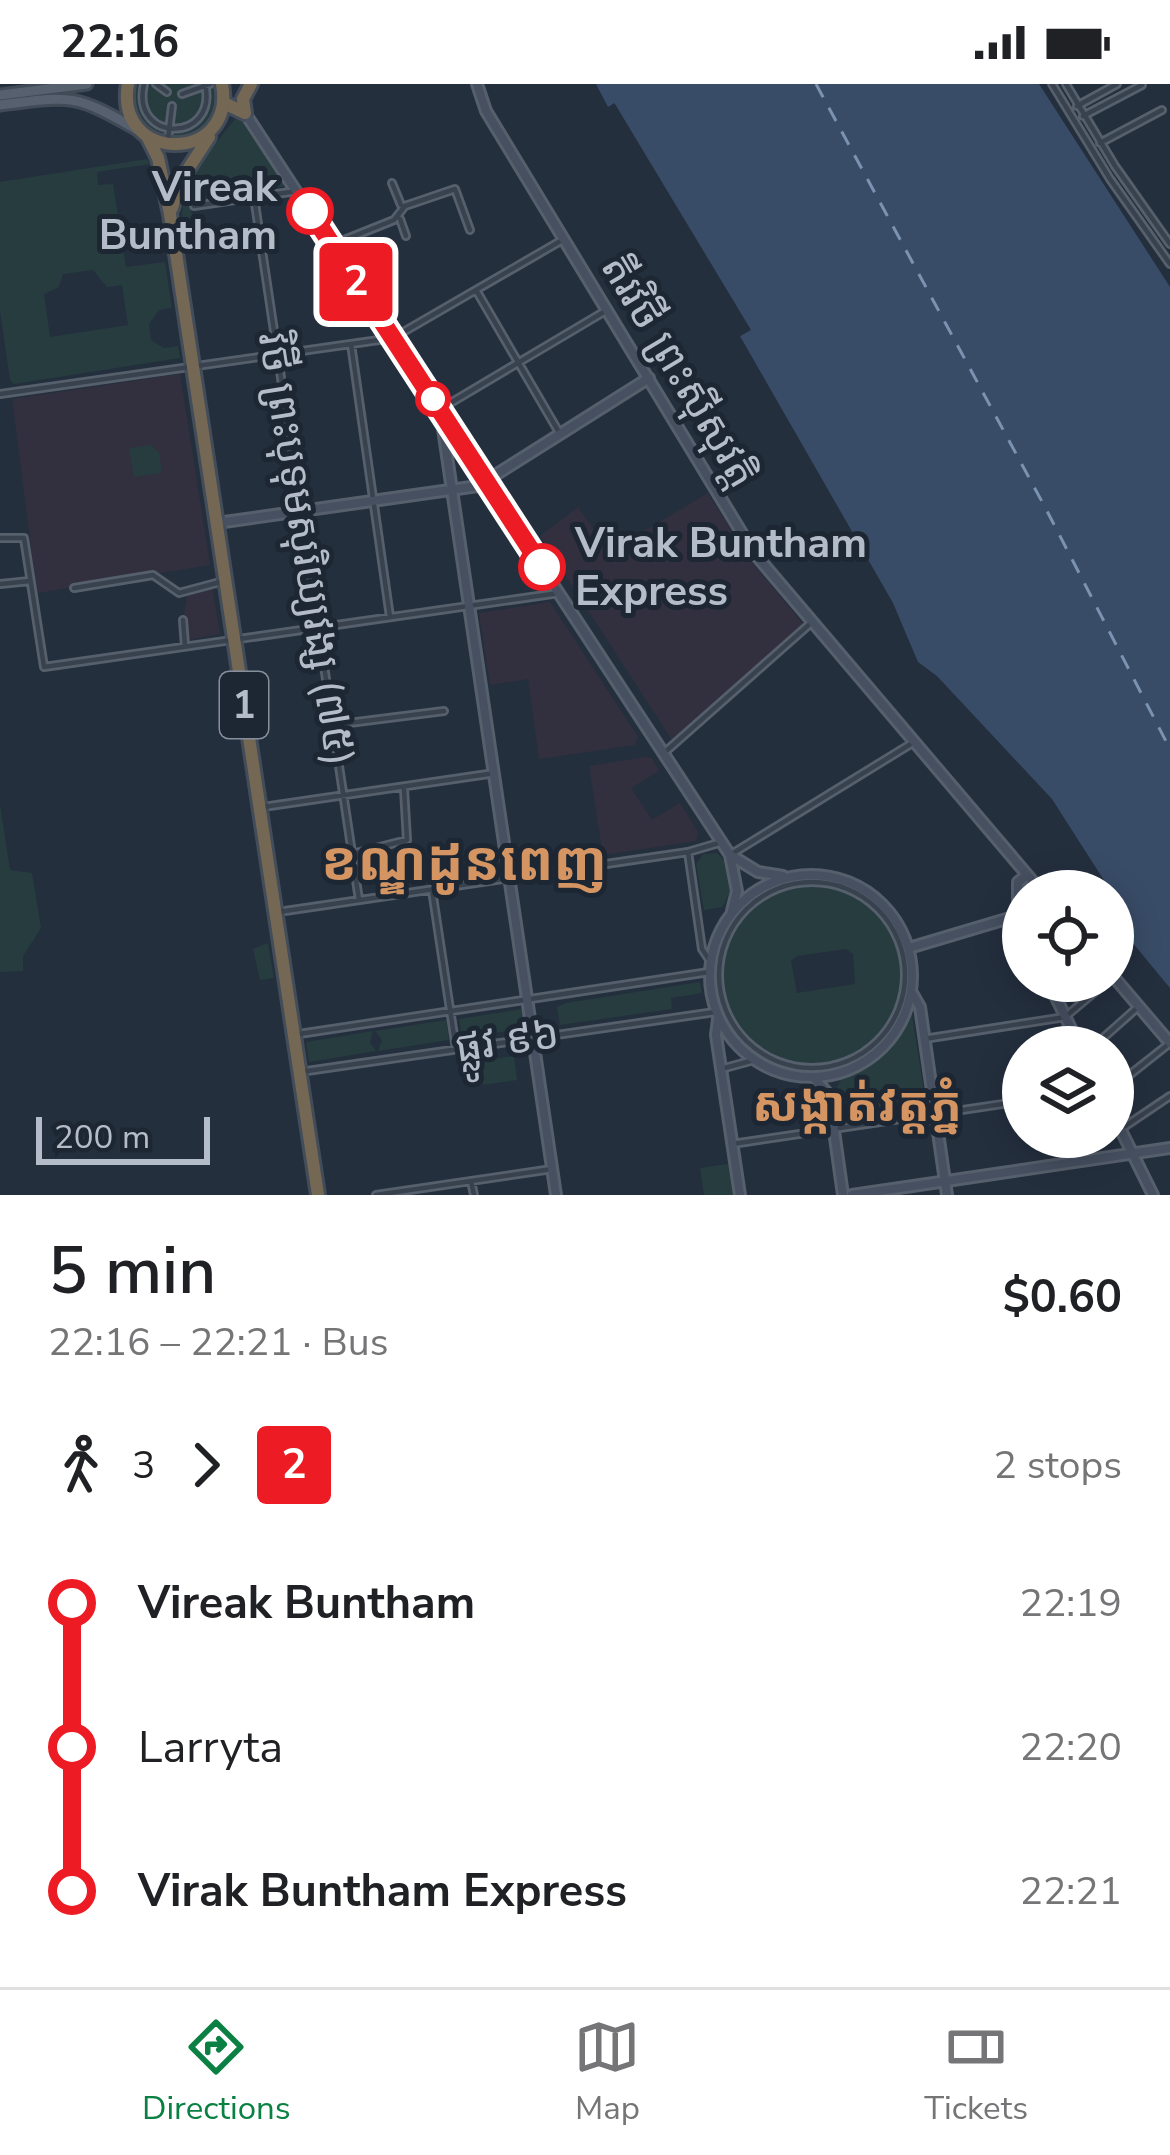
<!DOCTYPE html>
<html lang="en">
<head>
<meta charset="utf-8">
<style>
  :root { --surface:#fff; --page:#f6f6f6; --text:#202124; --muted:#757577; --line:#e0e0e0; --accent:#0b8043 }
  body { margin:0; font-family:"Nunito Sans","Noto Sans Khmer",sans-serif; background:var(--page); color:var(--text); height:100vh; display:flex; flex-direction:column; font-size:45px; white-space:nowrap }
  * { box-sizing:border-box; margin:0 }
  p { font-size:39px; color:var(--muted) }
  .icon { flex:none; width:66px; height:66px; fill:none; stroke:currentColor; stroke-width:2; stroke-linecap:round; stroke-linejoin:round }
  .map { position:relative; height:1111px; overflow:hidden }
  .sheet { display:flex; flex-direction:column; background:var(--surface); flex:1 }
  .sheet>* { flex:none }
  .badge { padding:0 24px; border-radius:9px; font-size:42px; line-height:78px }
  .controls { position:absolute; left:1002px; top:786px; display:grid; gap:24px }
  .controls a { display:grid; place-items:center; width:132px; height:132px; border-radius:50%; background:var(--surface); box-shadow:0 6px 30px #0003; font-size:60px }
  .scale { position:absolute; left:36px; bottom:30px; width:174px; box-sizing:border-box; padding-left:12px; border:6px solid #b4bcc9; border-top:0; font-size:33px; line-height:42px; white-space:nowrap; color:#b4bcc9; -webkit-text-stroke:9px #1d2633; paint-order:stroke }
  .map>.badge { position:absolute; translate:-50% -50%; box-shadow:0 0 0 6px #fff }
  .legs { display:flex; align-items:center; gap:18px; height:132px; padding:0 48px; font-size:39px }
  .legs p { margin-inline-start:auto }
  .headline { display:flex; align-items:center; justify-content:space-between; height:204px; padding:0 48px }
  h1 { font-size:66px; font-weight:600; line-height:90px }
  ul { padding:0 48px; list-style:none }
  li { display:flex; align-items:center; gap:42px; height:144px; font-size:45px }
  li i { display:grid; place-items:center; width:18px; height:100%; margin:0 15px; background:currentColor }
  li i::after { content:''; width:30px; height:30px; margin:-15px; border:9px solid; border-radius:50%; background:var(--surface) }
  li p { margin-inline-start:auto }
  li:first-child i { background:linear-gradient(#0000 50%,currentColor 0) }
  li:last-child i { background:linear-gradient(currentColor 50%,#0000 0) }
  .status { display:flex; justify-content:space-between; align-items:center; height:84px; padding:0 60px; background:var(--surface); direction:ltr }
  .status svg { height:33px; fill:currentColor }
  .dock { display:flex; justify-content:space-around; align-items:center; height:168px; border-top:3px solid var(--line); background:var(--surface); font-size:33px; color:var(--muted) }
  .dock a { display:grid; justify-items:center; gap:6px }
  .dock .selected { color:var(--accent) }
  .map>svg:first-child { display:block }
  .medical { fill:#32303f }
  .green { fill:#263c3f; fill-rule:evenodd }
  .water { fill:#394c67 }
  .pier { fill:#242f3e }
  .lines { fill:none; stroke-linecap:round; stroke-linejoin:round }
  .ferry { stroke:#7c92b1; stroke-width:3; stroke-dasharray:15 12; stroke-linecap:butt }
  .street-casing { stroke:#565f6c; stroke-width:10 }
  .secondary-casing { stroke:#565f6c; stroke-width:14 }
  .primary-casing { stroke:#414a57; stroke-width:15 }
  .highway-casing { stroke:#434c59; stroke-width:18 }
  .street { stroke:#38414e; stroke-width:4.5 }
  .secondary { stroke:#465061; stroke-width:8 }
  .primary { stroke:#56606e; stroke-width:9 }
  .highway { stroke:#746855; stroke-width:12 }
  .line-1-casing { stroke:#fff; stroke-width:27 }
  .line-1 { stroke:#ed1b24; stroke-width:18 }
  .stop-1-dot { fill:#fff; stroke:#ed1b24; stroke-width:6 }
  .labels { text-anchor:middle; dominant-baseline:central; stroke-width:10; stroke-linejoin:round; paint-order:stroke }
  .shield { fill:#1d2633; stroke:#878f9c; stroke-width:3 }
  .shield-label { font-size:39px; font-weight:bold; fill:#b4bcc9 }
  .stop-label { font-size:42px; font-weight:bold; fill:#b4bcc9; stroke:#1d2633; text-anchor:end }
  .street-label { font-size:42px; fill:#b4bcc9; stroke:#1d2633 }
  .quarter-label { font-size:48px; font-weight:bold; fill:#d59563; stroke:#1d2633 }
  .district-label { font-size:54px; font-weight:bold; fill:#d59563; stroke:#1d2633 }
</style>
</head>
<body>
<div class="status"><b>22:16</b><svg viewBox="0 0 49 12"><path d="M0 12V9h3v3zM5 12V6h3v6zM10 12V3h3v9zM15 12V0h3v12zM26 1h20v11H26zM47 4h2v5h-2z"/></svg></div>
<div class="map">
<svg width="1170" height="1111" viewBox="0 0 1170 1111">
  <rect width="100%" height="100%" fill="#242f3e"/>
  <path class="medical" d="M180,290L210,481L37,509L12,315Z
    M708,409L749,475L804,541L672,656L540,452L578,423L609,468Z
    M212,501L220,550L186,556L184,530L188,507Z
    M550,518L638,653L635,661L539,675L528,595L490,601L479,529Z
    M646,673L652,674L659,687L631,704L652,736L680,719L698,748L696,757L603,771L589,682Z"/>
  <path class="green" d="M136,0H214C228,72 121,70 136,0Z
    M238,31L285,102L190,118L195,152L183,154C174,102 208,70 238,31Z
    M147,75L151,80L97,88L98,101L113,100L126,183L165,178L172,224L159,226L149,240L151,256L164,264L178,262L180,274L14,300L10,296L0,227V98ZM93,186L107,203L122,201L128,241L50,253L44,210L59,203L63,190Z
    M151,361L159,369L162,389L134,393L129,364Z
    M0,720L10,786L32,789L41,844L23,872V887L0,888Z
    M717,769C735,785 735,804 722,823L704,826L696,780L703,770Z
    M814,800C941,812 925,991 806,982C692,974 689,811 814,800ZM846,865L853,870L855,900L797,909L791,877L797,872Z
    M268,859L274,894L260,896L253,865Z
    M700,898L702,909L671,914L672,925L560,941L557,923L566,919Z
    M522,925L525,944L462,954L459,935Z
    M912,931L927,1026L840,1039L836,1005L841,996L886,969Z
    M446,936L449,956L378,967L382,956L375,947Z
    M373,947L370,958L376,967L309,978L306,958Z
    M514,972L517,996L483,1001L479,977Z
    M733,1079L737,1111H704L700,1084Z"/>
  <path class="water" d="M596,0H1039L1170,203V904L1127,852L1130,837L1052,715L937,592L918,578L893,519L740,252L750,245L615,20L608,23Z"/>
  <path class="pier" d="M614,19L751,246L735,255V249L742,244L612,28L603,27Z"/>
  <g class="lines">
    <path class="ferry" d="M816,0L1046,425L1170,665"/>
    <g class="street-casing">
      <path id="street" d="M144,0C130,60 219,59 205,0
        M156,0L167,8
        M1052,0L1110,95L1170,180
        M1066,0L1115,82L1170,160
        M182,10L210,0
        M1077,22L1117,0
        M1083,32L1142,1
        M168,55L172,22
        M1100,59L1162,26
        M392,99L401,121
        M254,113L359,816
        M194,122L297,107
        M400,135L406,152
        M334,160L394,136L405,122L455,105L470,146
        M476,206L560,350
        M351,260L390,533
        M0,310L393,254L564,155
        M442,324L607,226
        M0,454H24L44,583L559,509
        M0,500L30,497
        M74,504L153,491L179,509L220,498
        M183,536L185,562
        M333,641L444,627
        M664,669L812,538
        M263,723L495,689
        M688,768L702,865L710,877
        M352,770L407,756L404,705
        M730,771L914,658
        M719 891a93 93 0 1 1 186 0a93 93 0 1 1-186 0Z
        M432,806L456,965
        M278,828L688,768L722,758
        M299,950L709,888
        M924,955L1065,933L1108,897
        M1093,963L1138,923
        M721,985L754,976
        M300,988L715,928
        M1113,1004L1170,959
        M1121,1045L1170,1012
        M732,1060L1023,1017
        M471,1097L474,1111
        M376,1111L552,1085"/>
    </g>
    <g class="secondary-casing">
      <path id="secondary" d="M477,0L486,27L754,469L1041,807
        M245,29L730,771L737,807L732,827
        M449,340L443,345L556,1111
        M217,439L478,402L649,294
        M732,772L758,788L783,792
        M710 892a101 101 0 1 1 202 0a101 101 0 1 1-202 0Z
        M1023,843L1018,832V798L1027,791
        M909,864L1023,830
        M1113,892L1170,959
        M1048,897L1080,963
        M912,909L920,923L947,1111
        M718,935L716,951L740,1111
        M814,994L829,1011L843,1111
        M1113,1030L1153,1111
        M852,1111L1170,1064"/>
    </g>
    <g class="primary-casing">
      <path id="primary" d="M0,11L87,0
        M0,21C71,12 73,9 136,45"/>
    </g>
    <g class="highway-casing">
      <path id="highway" d="M128,0C114,80 237,80 222,0
        M224,19L245,29L243,15L251,0
        M147,52L158,74L170,130L318,1111
        M172,124L179,99L209,53"/>
    </g>
    <use href="#street" class="street"/>
    <use href="#secondary" class="secondary"/>
    <use href="#primary" class="primary"/>
    <use href="#highway" class="highway"/>
  </g>
  <g class="lines">
    <g class="line-1-casing">
      <path id="line-1" d="M310,127L542,483"/>
    </g>
    <use href="#line-1" class="line-1"/>
  </g>
  <g class="stop-1-dot">
    <circle cx="310" cy="127" r="21"/>
    <circle cx="433" cy="315" r="15"/>
    <circle cx="542" cy="483" r="21"/>
  </g>
  <g class="labels">
    <rect class="shield" x="220" y="588" width="48" height="66" rx="9"/>
    <g class="shield-label">
      <text x="244" y="621">1</text>
    </g>
    <g class="stop-label">
      <text x="277" y="103">Vireak<tspan x="277" dy="48">Buntham</tspan></text>
      <text x="575" y="459" text-anchor="start">Virak Buntham<tspan x="575" dy="48">Express</tspan></text>
    </g>
    <g class="street-label">
      <text transform="translate(679 287) rotate(59)">តីរវិថី ព្រះស៊ីសុវត្តិ</text>
      <text transform="translate(306 465) rotate(81)">វិថី ព្រះបុទុមសុរិយ្យវង្ស (៧៥)</text>
      <text transform="translate(507 957) rotate(-8)">ផ្លូវ ៩៦</text>
    </g>
    <g class="quarter-label">
      <text x="857" y="1021">សង្កាត់វត្តភ្នំ</text>
    </g>
    <g class="district-label">
      <text x="464" y="778">ខណ្ឌដូនពេញ</text>
    </g>
  </g>
</svg>
<div class="controls">
<a><svg class="icon" aria-label="locate" viewBox="0 0 24 24"><circle cx="12" cy="12" r="6"/><path d="M12 2v4M12 18v4M2 12h4M18 12h4"/></svg></a>
<a><svg class="icon" aria-label="layers" viewBox="0 0 24 24"><path d="M12 4l9 5-9 5-9-5zM3 14l9 5 9-5"/></svg></a>
</div>
<div class="scale">200 m</div>
<b class="badge" style="left:356px;top:198px;background:#ed1b24;color:#fff">2</b>
</div>
<section class="sheet">
<div class="headline"><div><h1>5 min</h1><p>22:16 – 22:21 · Bus</p></div><b>$0.60</b></div>
<div class="legs"><svg class="icon" aria-label="walk" viewBox="0 0 24 24"><circle cx="13" cy="4" r="2"/><path d="M13 8l-2 6 4 7M11 14l-3 7M7 12l3-4h3l4 4"/></svg>3<svg class="icon" aria-label="forward" viewBox="0 0 24 24"><path d="M9 5l7 7-7 7"/></svg><b class="badge" style="background:#ed1b24;color:#fff">2</b><p>2 stops</p></div>
<ul>
<li><i style="color:#ed1b24"></i><b>Vireak Buntham</b><p>22:19</p></li>
<li><i style="color:#ed1b24"></i><span>Larryta</span><p>22:20</p></li>
<li><i style="color:#ed1b24"></i><b>Virak Buntham Express</b><p>22:21</p></li>
</ul>
</section>
<nav class="dock">
<a class="selected"><svg class="icon" aria-label="directions" viewBox="0 0 24 24"><path d="M12 3l9 9-9 9-9-9zM9 14v-3h6M13 9l2 2-2 2"/></svg>Directions</a>
<a><svg class="icon" aria-label="map" viewBox="0 0 24 24"><path d="M3 6l6-2 6 2 6-2v14l-6 2-6-2-6 2zM9 4v14M15 6v14"/></svg>Map</a>
<a><svg class="icon" aria-label="tickets" viewBox="0 0 24 24"><path d="M3 7h18v10H3zM15 7v10"/></svg>Tickets</a>
</nav>
</body>
</html>
